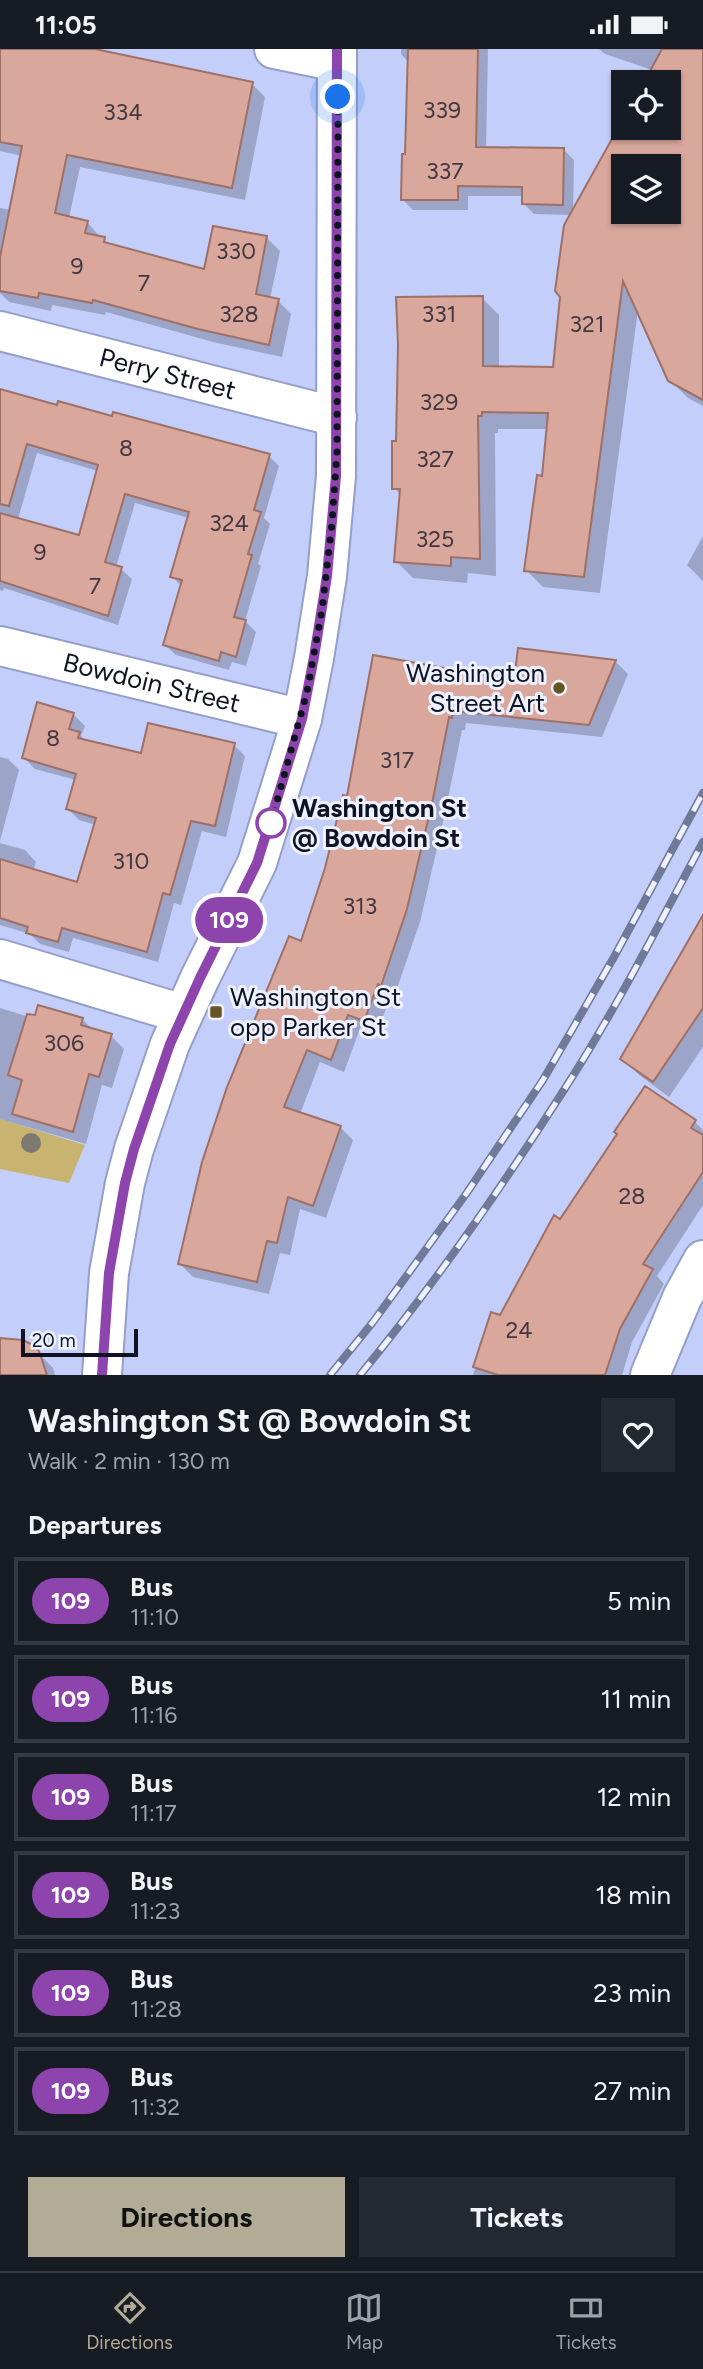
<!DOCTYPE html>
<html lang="en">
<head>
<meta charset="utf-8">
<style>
  :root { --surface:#171b24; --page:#242831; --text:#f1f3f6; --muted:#9ea1a6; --line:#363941; --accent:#b2ac97 }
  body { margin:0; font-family:Figtree,sans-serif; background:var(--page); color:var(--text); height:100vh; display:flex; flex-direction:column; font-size:26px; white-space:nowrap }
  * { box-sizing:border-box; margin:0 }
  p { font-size:23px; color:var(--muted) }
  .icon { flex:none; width:38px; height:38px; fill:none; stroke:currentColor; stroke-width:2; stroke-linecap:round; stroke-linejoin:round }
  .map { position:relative; height:1326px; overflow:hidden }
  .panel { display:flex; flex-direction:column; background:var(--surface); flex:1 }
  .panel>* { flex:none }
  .badge { padding:0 14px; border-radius:23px; font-size:24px; line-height:46px }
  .controls { position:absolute; left:611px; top:21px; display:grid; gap:14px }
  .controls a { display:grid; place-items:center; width:70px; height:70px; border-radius:0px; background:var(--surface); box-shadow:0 2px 5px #0004; font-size:35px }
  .scale { position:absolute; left:21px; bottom:18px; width:117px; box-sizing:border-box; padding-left:7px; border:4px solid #0f1321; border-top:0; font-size:19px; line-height:24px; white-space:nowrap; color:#0f1321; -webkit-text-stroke:5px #eef1ff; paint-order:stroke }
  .you { position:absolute; width:35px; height:35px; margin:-18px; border:5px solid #fff; border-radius:50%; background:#1a73e8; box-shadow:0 0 0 10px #1a73e833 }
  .map>.badge { position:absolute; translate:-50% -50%; box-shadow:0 0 0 4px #fff }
  h2 { padding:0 28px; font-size:26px; line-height:63px }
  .round { display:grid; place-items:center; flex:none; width:74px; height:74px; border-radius:0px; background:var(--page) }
  .headline { display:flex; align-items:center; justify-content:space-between; height:119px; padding:0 28px }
  h1 { font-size:33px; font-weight:700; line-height:52px }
  .action { display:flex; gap:14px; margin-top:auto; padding:14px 28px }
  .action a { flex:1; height:80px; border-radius:0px; background:var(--accent); color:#111; font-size:28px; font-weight:700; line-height:80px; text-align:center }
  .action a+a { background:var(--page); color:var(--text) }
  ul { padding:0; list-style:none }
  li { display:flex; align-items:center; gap:21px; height:88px; margin:0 14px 10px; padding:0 14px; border:4px solid var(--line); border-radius:0px }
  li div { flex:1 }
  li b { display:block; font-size:26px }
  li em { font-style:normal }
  li .badge { min-width:77px; font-weight:700; text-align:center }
  .status { display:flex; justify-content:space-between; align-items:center; height:49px; padding:0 35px; background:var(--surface); direction:ltr }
  .status svg { height:19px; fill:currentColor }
  .tab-bar { display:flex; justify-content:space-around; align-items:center; height:98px; border-top:2px solid var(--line); background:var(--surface); font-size:19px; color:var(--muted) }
  .tab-bar a { display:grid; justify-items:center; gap:4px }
  .tab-bar .selected { color:var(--accent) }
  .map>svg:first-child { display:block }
  .green { fill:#c8b370 }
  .shadow { fill:#0003; fill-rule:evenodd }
  .building { fill:#d9a79c; stroke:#9e7066; stroke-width:2; fill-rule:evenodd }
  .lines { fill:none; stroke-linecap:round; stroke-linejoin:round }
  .minor-casing { stroke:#949fc7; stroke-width:42 }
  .major-casing { stroke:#949fc7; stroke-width:42 }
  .minor { stroke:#fff; stroke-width:38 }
  .major { stroke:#fff; stroke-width:38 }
  .rail-casing { stroke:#707997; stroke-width:8 }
  .rail { stroke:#eef1ff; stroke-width:5; stroke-dasharray:16; stroke-linecap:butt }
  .tree { fill:#7b7970 }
  .line-casing { stroke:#fff; stroke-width:16 }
  .line { stroke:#8e44ad; stroke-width:10 }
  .walk { stroke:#0f1321; stroke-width:7; stroke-dasharray:0 12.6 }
  .poi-dot { fill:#645522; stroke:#eef1ff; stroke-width:2.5 }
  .stop-dot { fill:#fff; stroke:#8e44ad; stroke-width:3.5 }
  .labels { text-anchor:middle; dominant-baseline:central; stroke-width:6; stroke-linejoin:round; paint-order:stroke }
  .number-label { font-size:23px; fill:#423840 }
  .street-label { font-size:26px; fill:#0f1321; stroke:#eef1ff }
  .poi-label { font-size:26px; fill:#0f1321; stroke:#eef1ff; text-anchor:end }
  .stop-label { font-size:26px; font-weight:bold; fill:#0f1321; stroke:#eef1ff; text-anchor:start }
</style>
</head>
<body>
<div class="status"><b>11:05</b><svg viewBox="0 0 49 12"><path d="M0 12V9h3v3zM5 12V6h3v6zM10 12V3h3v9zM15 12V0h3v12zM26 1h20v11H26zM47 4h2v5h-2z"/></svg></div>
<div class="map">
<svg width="703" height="1326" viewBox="0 0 703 1326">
  <rect width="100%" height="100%" fill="#c3cffa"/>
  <path class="green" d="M0,1070L85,1096L69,1134L0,1120Z"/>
  <path class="shadow" d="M0,0H86L252,35L265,48L245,151L80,118L69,169L87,173L100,188L111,197L206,222L267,189L280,202L270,250L278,252L291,265L282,308L213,293L106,263L105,266L52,256L51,262L9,253L0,244V159L11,161L22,107L0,102Z
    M401,0H488L486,100H563L574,111L573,164L623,74V79H668V33H646L652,21L605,5L599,0H703V357L688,349L670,331L638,261L600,544L543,538L526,521L544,428L548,380H498V384H495L496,527L468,524L467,534L413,529L396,512L401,446L394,439L397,394L482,249L499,266V319H554L572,166L534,165L523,154V147H468V161H413L403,151L407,106L409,14L401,5ZM623,117H668V163H623Z
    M0,342L58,358L269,407L279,417L264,469L270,475L258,515L261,517L245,572L256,583L246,617L232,613L229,621L176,606L165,596L182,538L172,527L189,469L135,454L116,518L121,520L132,530L118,576L4,539L3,542L0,541ZM37,404L98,422L80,488L18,470Z
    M703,487V532L687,516Z
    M519,601L615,612L628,625L602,688L466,674L465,681H462L445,764L420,873L394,948L391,947L377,983L361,977L344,1023L320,1013L300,1065L340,1078L353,1091L326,1169L300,1160L290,1206L280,1204L269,1245L193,1228L180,1215L302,894L348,749L375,608L515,634Z
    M38,656L74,666L85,677L81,687L87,693L142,706L234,696L245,707L226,788L202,782L181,856L174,854L158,913L73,889L69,903L40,895L30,885L0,876V794L25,801L36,813L33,822L79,835L96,776L79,771L68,760L76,731L35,720L24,709Z
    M0,708L8,710L19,721L0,792Z
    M703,869V998L669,1048L638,1025L622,1009Z
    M0,959L36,970H82L93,981L111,987L124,1000L112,1039L102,1036L86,1095L0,1070Z
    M646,1039L695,1073L703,1081V1156L657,1227L664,1235L632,1293L622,1326H473L492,1265L501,1268L561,1172L619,1086Z
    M0,1297H32L53,1319L55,1326H0Z"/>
  <path class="building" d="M0,0H95L253,33L232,139L67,106L55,164L88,172L85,184L105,188L104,193L204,220L213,177L267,187L256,245L279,250L269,296L198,280L93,251L92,254L39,244L38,249L0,242V208L22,97L0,93Z
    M408,0H478L476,98L564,99L563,156L522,155V138L458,137V151H401L402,105H405Z
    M662,0H703V351L668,332L623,232L584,528L524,522L537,426L542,427L548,364L482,363V367H478L480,510L451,508V517L394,513L400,440H392V392H396L398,296L396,248L483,247V317L553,318L560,248L555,242L564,176L623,70V79H668V33H644ZM623,117H668V163H623Z
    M0,340L57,356L58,352L112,367L113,363L270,405L254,461L261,463L248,505L252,506L234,568L246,571L236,608L221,603L219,612L163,596L182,531L170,528L189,463L125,445L105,513L122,518L108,567L0,532V464L79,486L98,416L27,395L9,457L0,455Z
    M518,599L616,611L589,676L453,662L452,669L449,668L433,750L407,860L381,937L378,935L364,972L348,966L331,1011L307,1001L284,1058L341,1077L313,1157L288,1148L277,1194L267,1192L257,1233L178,1215L202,1113L227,1038L289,887L301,892L325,819L343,746L347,747L373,606L514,632Z
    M37,653L74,664L69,680L80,683L78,689L141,704L148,674L235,694L215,777L191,772L170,846L163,844L147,903L62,879L58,893L26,884L28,878L0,869V810L77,833L96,769L66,760L76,725L22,709Z
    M703,866V959L653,1033L620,1010Z
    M38,956L83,969L81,976L112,985L99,1028L89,1025L73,1083L12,1065L22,1031L8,1026L27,965L35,966Z
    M645,1037L696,1071L691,1079L703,1086V1123L643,1215L653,1220L620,1280L605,1326H498L473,1318L491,1263L500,1266L554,1166L560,1170L617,1085L614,1083Z
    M0,1289L23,1291L33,1296L39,1302L47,1326H0Z"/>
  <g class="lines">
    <g class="minor-casing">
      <g id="minor">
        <path d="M274,0L337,13"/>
        <path id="s1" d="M0,282L337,368"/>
        <path id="s2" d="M0,597L302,670"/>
        <path d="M0,910L183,965"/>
        <path d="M650,1326L682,1249L703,1211"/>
      </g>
    </g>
    <g class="major-casing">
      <path id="major" d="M102,1326L109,1224L125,1134L134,1100L170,995L200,929L257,814L302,670L314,609L327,527L336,427L337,0"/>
    </g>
    <use href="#minor" class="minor"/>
    <use href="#major" class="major"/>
    <g class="rail-casing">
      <path id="rail" d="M330,1326L373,1273L466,1145L543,1031L614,908L703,744
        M360,1326C433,1237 500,1141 562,1044C614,964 658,877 703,793"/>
    </g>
    <use href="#rail" class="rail"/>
  </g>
  <circle class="tree" cx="31" cy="1094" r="10"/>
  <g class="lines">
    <g class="line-casing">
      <path id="line" d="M102,1326L109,1224L125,1134L134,1100L170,995L200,929L257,814L302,670L314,608L327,527L336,427L337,0"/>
    </g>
    <use href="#line" class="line"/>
    <path class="walk" d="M271,774L307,643L322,561L332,474L337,403L338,48"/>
  </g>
  <g class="poi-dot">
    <circle cx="559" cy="639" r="7"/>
    <rect x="209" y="956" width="14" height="14" rx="3.5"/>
  </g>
  <circle class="stop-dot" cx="271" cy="774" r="14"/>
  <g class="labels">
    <g class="number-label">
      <text x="442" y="61">339</text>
      <text x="123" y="63">334</text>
      <text x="445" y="122">337</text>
      <text x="236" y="202">330</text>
      <text x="77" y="217">9</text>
      <text x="144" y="234">7</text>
      <text x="239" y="265">328</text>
      <text x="439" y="265">331</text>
      <text x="587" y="275">321</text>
      <text x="439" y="353">329</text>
      <text x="126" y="399">8</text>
      <text x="435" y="410">327</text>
      <text x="229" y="474">324</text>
      <text x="435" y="490">325</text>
      <text x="40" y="503">9</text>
      <text x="95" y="537">7</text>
      <text x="53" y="689">8</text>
      <text x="397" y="711">317</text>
      <text x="131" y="812">310</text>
      <text x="360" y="857">313</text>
      <text x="64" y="994">306</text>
      <text x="632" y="1147">28</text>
      <text x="519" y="1281">24</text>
    </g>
    <g class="street-label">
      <text stroke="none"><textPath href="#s1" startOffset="173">Perry Street</textPath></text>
      <text stroke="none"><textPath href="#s2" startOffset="156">Bowdoin Street</textPath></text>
    </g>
    <g class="poi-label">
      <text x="545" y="624">Washington<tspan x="545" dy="30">Street Art</tspan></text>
      <text x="230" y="948" text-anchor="start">Washington St<tspan x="230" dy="30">opp Parker St</tspan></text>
    </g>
    <g class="stop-label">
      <text x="292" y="759">Washington St<tspan x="292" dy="30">@ Bowdoin St</tspan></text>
    </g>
  </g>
</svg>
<div class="controls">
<a><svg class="icon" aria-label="locate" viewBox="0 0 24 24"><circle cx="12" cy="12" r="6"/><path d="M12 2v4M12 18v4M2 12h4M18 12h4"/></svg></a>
<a><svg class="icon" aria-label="layers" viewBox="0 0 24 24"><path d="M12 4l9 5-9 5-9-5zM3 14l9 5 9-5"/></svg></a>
</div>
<div class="scale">20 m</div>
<div class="you" style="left:338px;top:48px"></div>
<b class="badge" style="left:229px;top:871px;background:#8e44ad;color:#fff">109</b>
</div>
<section class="panel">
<div class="headline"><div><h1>Washington St @ Bowdoin St</h1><p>Walk · 2 min · 130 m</p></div><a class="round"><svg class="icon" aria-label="heart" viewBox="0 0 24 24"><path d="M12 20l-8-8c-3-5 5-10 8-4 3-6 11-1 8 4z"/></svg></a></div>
<h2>Departures</h2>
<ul>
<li><span class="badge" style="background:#8e44ad;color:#fff">109</span><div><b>Bus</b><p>11:10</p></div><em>5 min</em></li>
<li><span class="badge" style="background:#8e44ad;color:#fff">109</span><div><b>Bus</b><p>11:16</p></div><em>11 min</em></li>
<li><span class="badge" style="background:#8e44ad;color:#fff">109</span><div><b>Bus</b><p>11:17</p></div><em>12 min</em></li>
<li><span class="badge" style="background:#8e44ad;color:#fff">109</span><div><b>Bus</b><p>11:23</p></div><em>18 min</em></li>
<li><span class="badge" style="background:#8e44ad;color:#fff">109</span><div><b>Bus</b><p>11:28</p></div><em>23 min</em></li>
<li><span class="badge" style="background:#8e44ad;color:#fff">109</span><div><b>Bus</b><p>11:32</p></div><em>27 min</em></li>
</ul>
<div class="action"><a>Directions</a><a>Tickets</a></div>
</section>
<nav class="tab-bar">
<a class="selected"><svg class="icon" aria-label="directions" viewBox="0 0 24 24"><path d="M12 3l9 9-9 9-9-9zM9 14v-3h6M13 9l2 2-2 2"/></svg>Directions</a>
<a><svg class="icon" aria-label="map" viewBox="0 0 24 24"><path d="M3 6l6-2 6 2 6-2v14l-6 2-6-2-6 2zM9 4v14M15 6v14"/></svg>Map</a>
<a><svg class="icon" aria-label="tickets" viewBox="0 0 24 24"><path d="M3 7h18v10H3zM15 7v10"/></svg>Tickets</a>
</nav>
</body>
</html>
